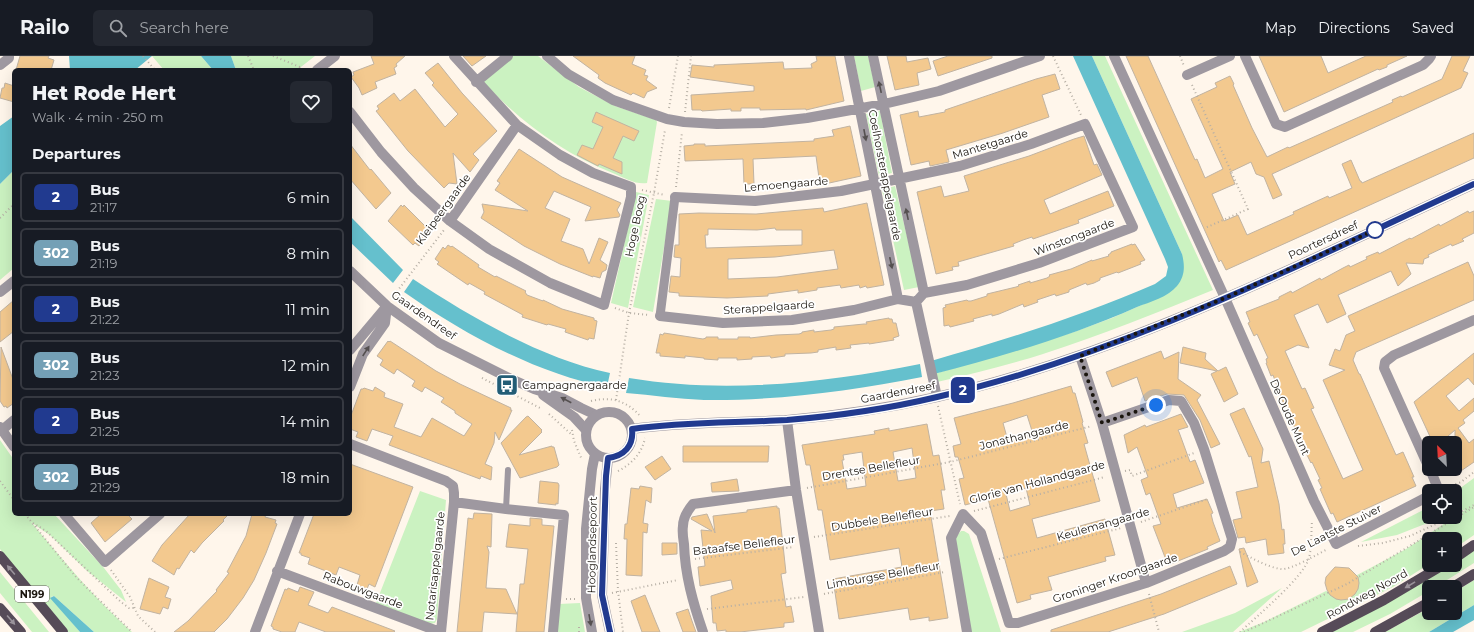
<!DOCTYPE html>
<html lang="en">
<head>
<meta charset="utf-8">
<style>
  :root { --surface:#171b24; --page:#242831; --text:#f1f3f6; --muted:#9ea1a6; --line:#363941 }
  body { margin:0; font-family:Montserrat,sans-serif; background:var(--page); color:var(--text); height:100vh; display:flex; flex-direction:column; font-size:15px; white-space:nowrap }
  * { box-sizing:border-box; margin:0 }
  p { font-size:13px; color:var(--muted) }
  .icon { flex:none; width:22px; height:22px; fill:none; stroke:currentColor; stroke-width:2; stroke-linecap:round; stroke-linejoin:round }
  .map { position:relative; flex:1; overflow:hidden }
  .panel { position:absolute; left:12px; top:12px; width:340px; height:448px; display:flex; flex-direction:column; background:var(--surface); border-radius:6px; box-shadow:0 4px 16px #0002 }
  .panel>* { flex:none }
  .badge { padding:0 8px; border-radius:6px; font-size:14px; line-height:26px }
  .needle { width:26px; rotate:336deg }
  .controls { position:absolute; left:1422px; top:380px; display:grid; gap:8px }
  .controls a { display:grid; place-items:center; width:40px; height:40px; border-radius:6px; background:var(--surface); box-shadow:0 4px 16px #0002; font-size:20px }
  .you { position:absolute; width:20px; height:20px; margin:-10px; border:3px solid #fff; border-radius:50%; background:#1a73e8; box-shadow:0 0 0 6px #1a73e833 }
  .map>.badge { position:absolute; translate:-50% -50%; box-shadow:0 0 0 2px #fff }
  h2 { padding:0 20px; font-size:15px; line-height:36px }
  .round { display:grid; place-items:center; flex:none; width:42px; height:42px; border-radius:6px; background:var(--page) }
  .head { display:flex; align-items:center; justify-content:space-between; height:68px; padding:0 20px }
  h1 { font-size:19px; font-weight:800; line-height:30px }
  ul { padding:0; list-style:none }
  li { display:flex; align-items:center; gap:12px; height:50px; margin:0 8px 6px; padding:0 12px; border:2px solid var(--line); border-radius:6px }
  li div { flex:1 }
  li b { display:block; font-size:15px }
  li em { font-style:normal }
  li .badge { min-width:44px; font-weight:700; text-align:center }
  header { display:flex; align-items:center; gap:24px; box-sizing:border-box; height:56px; padding:0 20px; background:var(--surface); border-bottom:1px solid var(--line) }
  header strong { font-size:19px }
  nav { display:flex; gap:22px; margin-inline-start:auto; font-size:14px }
  .search { width:280px; height:36px; background:var(--page); display:flex; align-items:center; gap:10px; box-sizing:border-box; padding:0 14px; border-radius:6px; color:var(--muted); font-size:15px }
  .map>svg:first-child { display:block }
  .green { fill:#cbf2c1 }
  .water { fill:#65c0cd }
  .building { fill:#f3c98f; stroke:#c1b3a1; fill-rule:evenodd }
  .lines { fill:none; stroke-linecap:round; stroke-linejoin:round }
  .path { stroke:#b6afa5; stroke-width:2; stroke-dasharray:1 3; stroke-linecap:butt }
  .service { stroke:#9e98a0; stroke-width:6 }
  .pedestrian { stroke:#9e98a0; stroke-width:9 }
  .minor { stroke:#9e98a0; stroke-width:10 }
  .tertiary { stroke:#9e98a0; stroke-width:10 }
  .primary { stroke:#564b58; stroke-width:10 }
  .oneway { fill:#555050 }
  .oneway2 { fill:#9a939b }
  .line-casing { stroke:#fff; stroke-width:9 }
  .line { stroke:#213a8f; stroke-width:6 }
  .walk { stroke:#1a150e; stroke-width:4; stroke-dasharray:0 7.2 }
  .stop-dot { fill:#fff; stroke:#213a8f; stroke-width:2 }
  .labels { text-anchor:middle; dominant-baseline:central; stroke-width:3.5; stroke-linejoin:round; paint-order:stroke }
  .shield { fill:#fff; stroke:#5f5b56; stroke-width:1 }
  .shield-label { font-size:10px; font-weight:bold; fill:#1a150e }
  .street-label { font-size:11px; fill:#1a150e; stroke:#fff }
  .poi-label { font-size:11px; fill:#1a150e; stroke:#fff; text-anchor:start }
</style>
</head>
<body>
<header>
<strong>Railo</strong>
<div class="search"><svg class="icon" aria-label="search" viewBox="0 0 24 24"><circle cx="10" cy="10" r="6"/><path d="M15 15l6 6"/></svg>Search here</div>
<nav><a>Map</a><a>Directions</a><a>Saved</a></nav>
</header>
<div class="map">
<svg width="1474" height="576" viewBox="0 0 1474 576">
  <rect width="100%" height="100%" fill="#fff6eb"/>
  <path class="green" d="M152,0H201L213,14H164Z
    M231,0H315L297,14H236Z
    M512,0H538L579,31L615,50L656,64L657,66L647,127C636,129 625,122 615,118C562,97 522,67 483,26Z
    M854,0H868L875,31L861,35Z
    M1092,0H1105L1213,234C1157,257 1101,279 1043,298C1008,309 973,318 937,326L934,318L1074,276L1112,262L1169,237L1182,198Z
    M880,55L892,117L879,120L866,58L873,56Z
    M14,114V212L0,224V128Z
    M895,130L919,231L904,234L882,134Z
    M636,136L649,139L628,252L611,247Z
    M656,143L672,145L653,256L633,251Z
    M0,384L14,404V458H54L104,512L121,534L126,546L86,514L51,480L31,466C63,504 95,543 132,576H94L54,540L51,541L80,576H68L13,511L0,493Z
    M1474,422V479L1455,492V483H1429V508L1393,531L1301,576H1239L1264,566L1326,535L1332,538L1358,523L1357,519L1406,493L1465,454L1455,455V436Z
    M420,435L446,444L437,563L435,567L430,568L376,547Z
    M1429,451V461H1439L1425,468L1397,479L1361,486Z
    M961,475H964L969,478L1001,576H971L956,488V481Z
    M1474,494V507L1436,531H1429V535L1390,558L1353,576H1332L1450,509H1455V506Z
    M0,516L49,576H32L0,537Z
    M1474,524V549L1429,576H1385L1429,552V557H1455V536Z
    M1282,532L1233,576H1182L1235,557Z
    M580,547L585,576H556L559,548Z"/>
  <path class="water" d="M69,0H152L135,14H70Z
    M201,0H231L236,14H213Z
    M1073,0H1092L1182,198C1185,210 1185,220 1177,230C1168,241 1150,246 1137,251C1072,280 1003,300 934,318L931,305C1007,283 1082,260 1155,228L1166,220L1168,211L1165,203Z
    M14,60V114L0,128V70Z
    M350,160L403,214L393,227L350,186Z
    M413,223C472,262 541,302 610,317L607,331C537,318 462,277 404,236Z
    M920,308L922,321C851,335 777,345 704,344C678,343 652,339 626,337L629,322C724,338 826,327 920,308Z
    M54,540L94,576H80L50,542Z
    M1474,549V564L1453,576H1429Z"/>
  <path class="building" d="M20,0H49L48,2L54,4L51,14H16Z
    M371,0H405L396,8L397,10L394,12L396,18L375,26L377,32L362,39L359,32L351,21L354,19L353,16L374,8Z
    M463,0H486L472,10Z
    M573,0H635L632,8L646,14L644,19L648,20L646,24L657,32L647,36L644,42L633,37L631,39L605,27L598,22L599,19Z
    M816,0H835L844,45L806,54V53L760,54V52H741V55H731V53L702,55L701,54H692L691,39L754,35V30L690,21L692,9L714,11V9L783,6L784,13L812,12L811,8L817,5Z
    M887,0H906L907,6L928,2L931,13L917,17L919,29L895,34Z
    M948,0H992V2L938,20L933,5Z
    M1126,0H1148L1195,104L1197,103L1205,122L1223,113L1191,43L1217,31L1215,27L1230,20L1234,28L1233,29L1252,72L1267,101L1288,91L1289,92L1393,46L1392,44L1401,40L1402,41L1442,23L1452,0H1470L1463,15L1468,17L1461,32L1272,118L1282,139L1273,143L1264,121L1256,118L1251,106L1230,116L1235,128L1212,138L1224,165L1238,159L1247,179L1294,158L1293,156L1328,140L1329,142L1352,132L1342,108L1351,104L1360,125H1361L1362,127L1474,77V102L1226,214L1221,204L1219,206Z
    M1259,0H1321L1328,17L1366,0H1407L1387,9V11L1379,14L1378,13L1284,56Z
    M438,7L462,37L497,75L473,98L479,104L470,116L453,97L457,128L449,127L444,132L408,95L376,55L379,53L377,50L394,37L400,45L415,33L445,71L458,58L432,29L434,27L425,17Z
    M1055,18L1060,33L1042,39L1049,61L1003,77L946,94L949,106L930,110L929,105L911,109L900,59L918,55L919,61L945,56V54L1036,23Z
    M5,27L14,30V46L0,42L2,32H4Z
    M596,56L639,75L634,85L623,80L613,102L622,106V118L599,108L598,110L577,99L582,89L593,93L603,71L592,66Z
    M850,70L861,120L843,124L820,129L816,100L753,103L754,128H744L743,103L685,105L684,90L694,89V88H705V90L814,85V83L834,80L832,74Z
    M1084,80L1094,109L1097,108L1102,119L1044,144L1050,158L1108,135L1114,150L1078,164L1079,167L1033,183L1032,181L1023,184L1013,188L1014,190L958,206L959,210L952,211L953,214L936,218L917,136L941,130L944,141L969,135L964,120L1029,100L1074,83Z
    M350,88L370,114L371,113L391,137L376,153L350,123Z
    M519,93L562,121L621,147L617,154L620,159L619,161L585,165L591,151L554,135L545,152L570,163L561,185L583,193L589,208L599,182L608,186L600,204L607,209L606,214L602,216L600,222L593,220V221L560,208L524,190L481,162L484,156L482,148L528,155L495,134L500,127L497,125Z
    M867,147L884,229L867,232L866,230L860,232L859,229L841,232L840,229L817,232V234L798,237V234L768,238V240L727,242L679,240V237L669,236L671,220L680,221L681,202L674,201L675,189H679V158L699,157L756,158L823,152L824,156ZM775,172L776,174H802V189L706,192L705,179H708V173L757,174ZM834,194L838,213L777,221L728,223V203L775,201Z
    M401,149L403,151L404,149L429,174L419,190L415,187L413,189L388,165Z
    M1468,155L1469,157L1474,155V177L1462,183L1464,185L1452,190L1451,188L1428,199L1429,201L1424,203L1423,208L1406,207L1411,218L1398,230L1391,215L1338,239L1346,258L1327,267L1318,248L1294,259L1309,292L1298,289L1285,295L1302,333L1305,332L1314,352L1311,353L1343,423L1363,414L1323,324L1345,314L1329,309L1335,293L1340,295L1346,279L1355,275L1348,260L1468,206L1474,220V244L1356,296L1353,304L1359,318H1360L1396,399L1403,396L1414,421H1412L1416,430L1337,466L1333,457L1331,458L1320,433L1322,432L1318,424L1320,423L1312,406L1311,407L1305,395L1307,394L1299,377L1297,378L1295,372L1292,366L1294,365L1286,348L1284,349L1273,319L1271,320L1266,307H1267L1266,303L1268,302L1257,278L1254,280L1248,267L1250,266L1246,256L1279,243V241L1291,235L1292,237L1320,222L1321,224L1343,212L1349,209L1350,211L1367,203L1366,201L1378,196L1379,198L1410,182L1411,183L1439,168L1440,170Z
    M1132,188V189L1135,188L1145,204L1140,206L1141,208L1118,217L1117,216L1100,222V224L1094,227L1087,229L1086,227L1069,234V236L1056,240L1055,238L1037,244L1038,246L1024,251L1023,248L999,258L992,260V258L973,263L974,265L950,271L949,269L944,270L943,252L946,251L945,249L967,244L968,245H971L987,240V238L1016,231L1019,230L1018,229L1030,225V227L1047,222L1050,220L1049,219L1071,213L1092,204V205L1109,200L1108,199L1111,197V196Z
    M448,189L451,191L452,190L479,209L478,211L495,221L496,220L526,235L525,236L527,239L543,245V244L562,253L594,262V264L597,265L594,283L589,282L588,284L565,276L566,273L548,268L547,269L522,261L523,259L484,238L485,236L469,227L468,229L437,208L439,206L435,203L443,191L445,193Z
    M14,244V275L0,286V256Z
    M889,262V263H892L893,267H896L899,280L893,282L894,284L869,288V287L850,289L851,292L844,293L836,294V291L818,294V296L811,297L785,298V300L771,302L770,300L752,301V303L737,304V302H718V304L704,303V302L685,300V302L660,300V297H656L660,278L663,279L664,277L703,283L706,282V281H718V283H738V281H750V282L776,279L799,278L802,277V276L814,274V276L831,274L834,273V271L864,268H867L866,266Z
    M388,285L389,286L390,285L436,315L460,328L511,352L510,354H512L499,384L495,376L494,387L485,408L492,411L491,424L481,420L480,423L389,389L393,380L372,373L367,385L356,381L358,376L350,373V362L361,333H363L364,332L373,335L375,331L385,337L384,341L403,348L394,371L421,381L432,362L464,380L472,368L455,357V355L441,346L444,342L425,331L422,336L412,330L415,325L397,313L394,318L380,309L383,304L377,300Z
    M1,291L14,326V347L7,352L6,350L4,351L0,345Z
    M1183,291L1206,297L1205,303L1218,315L1226,311L1238,338L1224,346L1211,318L1217,315L1180,307Z
    M1161,295L1164,303L1179,296L1178,323L1201,339L1197,344L1220,388L1211,392L1200,364L1184,339L1167,338L1145,345L1137,321L1112,331L1106,316Z
    M1474,297V329L1468,322L1446,340L1459,355L1474,342V355L1463,364L1465,367L1458,372L1469,387L1474,383V406L1455,419V374L1440,387H1433L1414,346Z
    M1071,330L1073,337H1075L1083,366L1082,367L1088,387L1084,388L1100,445L1032,463L1037,482L1105,463L1115,499L1105,501L1106,505L1048,521L1052,534L1030,539L1031,543L1017,547L988,443L965,449L959,423L964,422L958,401H955L953,390L961,388L954,362L1013,347ZM1027,359L1033,378L1008,385L1003,367ZM1026,432L1030,449L1010,455L1006,438Z
    M1244,352L1263,393L1261,407L1269,405L1279,448L1282,474L1284,473L1285,488H1283L1284,497L1268,499L1266,483L1246,487L1245,481L1238,482L1233,464L1242,462L1236,436L1258,431L1251,400L1249,401L1230,358Z
    M1181,358L1188,371L1178,374L1179,376L1190,406L1195,404L1204,427L1173,438L1177,452L1207,443L1213,457L1211,458L1213,466L1220,485L1207,491L1208,493L1168,509L1153,470L1161,468L1150,437L1146,439L1141,424L1148,421L1137,391L1128,397L1124,379L1145,369L1146,371Z
    M528,360L542,374L541,375L542,376L519,399L552,390V391H554L559,409L557,411L520,422L501,387L526,361Z
    M927,368L933,400L939,399L945,434H941L944,453L930,455L948,562L929,565V561L910,564L908,552L839,563L833,523L902,511L899,492L830,504L822,454H818L810,409H806L802,389L875,378L874,375L889,372V375ZM912,392L916,422L898,425L893,396ZM862,396L866,430L847,433L842,404H844L843,399Z
    M683,390H769L768,406H683Z
    M662,400L671,413L655,424L645,411Z
    M350,408L413,431L375,531L369,528L367,533L357,529L360,519L339,511L336,519L308,508L310,502L301,499V497H299L314,458H350Z
    M737,423L739,435L712,436L711,427Z
    M540,425L558,427L559,429L558,448L556,447V449L538,447Z
    M640,430L652,432L651,447L646,444L643,467L648,468L647,477L643,476L642,520L626,519L627,483H624L625,468H627L631,432L639,433Z
    M777,450V452H779L786,517L781,518L786,551L791,550L794,566L784,567V571L740,576H726V574L717,575L716,567H713L711,540L733,533L731,524L700,530L698,511L705,510L701,474L712,475L691,463L692,461L707,458L715,477L713,460L747,456V454Z
    M474,457L492,458L491,491L487,490L489,496L486,532L506,533L517,558L484,556L482,576H457L468,462L473,463Z
    M101,458H127L132,463L105,486L91,467Z
    M190,458H229L223,464L224,465L202,487L194,497L191,494L179,513L177,512L174,519L152,505L162,489Z
    M252,458H266L265,461L276,464L275,467L277,468L266,497L254,524L243,542L227,563L214,576H174L188,565L217,535L216,534L229,517L227,516L246,480Z
    M530,462L542,463V469L554,470L544,576H516L520,528H524L528,493L506,491L509,468L530,470Z
    M662,487H677V498L662,499Z
    M1244,492L1258,526L1247,531L1239,493Z
    M1230,510L1237,528L1164,558L1108,576H1051V574L1161,538Z
    M1335,511L1349,512L1358,521L1359,527L1358,533L1355,538L1349,543L1341,544L1336,543L1330,539L1327,534L1325,527L1326,521Z
    M149,522L169,531L165,541L171,543L168,553L163,551L160,558L140,553Z
    M300,531L314,536L308,549L328,557L332,551L395,575L394,576H326L299,566L295,576H282L273,573V571L271,570L285,533L287,534L288,532L298,536Z
    M645,539L655,564L660,576H642L631,545Z
    M688,553L692,565L696,576H683L676,557Z"/>
  <g class="lines">
    <path class="path" d="M143,0L155,14
      M248,0L254,14
      M273,0L300,11L303,14
      M1053,0L1081,59
      M1180,0L1184,10
      M296,14L300,11
      M1192,29L1248,153L1205,172
      M669,52L678,0
      M685,56L691,0
      M676,131L682,76
      M642,134L665,139
      M0,162L14,148
      M392,242L444,174
      M615,252L629,257L649,259
      M482,322L542,353
      M616,344L629,257L654,137L665,74
      M591,345C612,340 627,345 641,361
      M938,350L960,448
      M549,358L571,378
      M572,374L574,385L582,404
      M618,415C632,408 642,397 645,382
      M1125,415L1130,414L1132,420L1194,397
      M0,425L14,444
      M1448,431L1461,426L1474,416
      M807,432L950,406L1092,370
      M974,455L1105,421
      M25,458L76,521L132,576
      M1455,459L1474,449
      M1141,466L1208,443
      M33,467L46,475L121,546L129,552H135
      M814,481L950,460
      M616,487L618,535L623,576
      M1358,490L1383,487L1410,480L1451,461
      M1240,496C1252,502 1267,511 1281,513C1292,514 1317,498 1328,493
      M695,503L794,491
      M999,503L1121,472
      M111,514L130,541L138,560L155,576
      M612,537L678,524
      M824,538L945,516
      M1149,538L1159,576
      M566,543H576
      M707,553L804,541
      M579,576V569
      M1240,576C1256,561 1304,521 1309,502C1312,490 1311,477 1312,465
      M1244,576L1347,528L1474,451"/>
    <path class="service" d="M506,453L508,414"/>
    <path class="pedestrian" d="M660,260L675,141"/>
    <path class="minor" d="M547,0L568,18L613,44L667,63L684,66L717,68L763,67L807,62L884,48L939,35L1040,0
      M849,0L898,243
      M873,0L924,237
      M1114,0L1225,242L1314,445L1336,488L1429,440
      M1245,0L1276,68L1285,71L1423,9L1429,3L1431,0
      M0,9L9,2V0
      M317,14L335,0
      M1187,19L1230,0
      M476,26L508,0
      M350,56L381,96L414,132L450,165L489,193L550,227L604,249L631,141V131L593,117L560,99L517,69L454,0
      M675,141L755,145L841,135L960,110L1031,88L1085,68L1133,171L1039,207L967,229L924,237L916,246
      M450,165L517,69
      M350,215L387,250L439,287L511,323L534,333L562,342L581,352L596,359
      M0,236L14,225
      M916,246L937,341
      M660,260L723,267L792,264L854,254L898,243L916,246
      M350,294L387,250
      M350,331L363,298L385,267L387,250
      M543,339L574,361L586,374
      M787,364L796,434L819,576
      M1102,367L1146,527
      M0,371L14,391
      M2,374L14,364
      M350,388L446,425L453,430L454,437V446L441,576
      M1429,412L1384,312L1385,306L1394,299L1474,264
      M1430,413L1439,435
      M454,446L506,453L564,459L553,576
      M64,458L105,506L160,458
      M277,515L440,576
      M255,576L300,458
      M703,576C693,547 685,519 684,488C683,482 682,476 683,470C683,461 688,454 693,448L796,434
      M967,576L951,482L963,458L981,477L1009,567H1018L1146,527L1224,495L1230,491L1232,483L1204,393L1194,367L1181,345L1169,344L1102,367L1080,300"/>
    <path class="tertiary" d="M586 379a23 23 0 1 1 46 0a23 23 0 1 1-46 0Z
      M632,373C683,366 735,367 787,364C837,360 888,352 937,341C1124,298 1300,208 1474,128
      M608,402L605,433L602,539L610,576
      M592,576L586,542V473L592,413L595,398"/>
    <path class="primary" d="M0,500L63,576
      M1455,502L1474,489
      M1453,531L1474,518
      M0,552L21,576
      M1322,576L1384,544L1443,509
      M1375,576L1429,546"/>
  </g>
  <defs><path id="oneway-solid" d="M-6-.8H1V-3.2L6.5 0L1 3.2V.8H-6Z"/></defs>
  <g class="oneway">
    <use href="#oneway-solid" transform="translate(880 31) rotate(-102)"/>
    <use href="#oneway-solid" transform="translate(865 79) rotate(79)"/>
    <use href="#oneway-solid" transform="translate(907 158) rotate(-102)"/>
    <use href="#oneway-solid" transform="translate(891 207) rotate(78)"/>
    <use href="#oneway-solid" transform="translate(366 295) rotate(-57)"/>
    <use href="#oneway-solid" transform="translate(566 344) rotate(-152)"/>
    <use href="#oneway-solid" transform="translate(590 564) rotate(80)"/>
  </g>
  <g class="oneway2">
    <use href="#oneway-solid" transform="translate(11 514) rotate(-130)"/>
    <use href="#oneway-solid" transform="translate(1410 529) rotate(149)"/>
    <use href="#oneway-solid" transform="translate(11 564) rotate(49)"/>
  </g>
  <g class="lines">
    <g class="line-casing">
      <path id="line" d="M610,576L602,539L606,420L608,402C624,400 634,390 632,373C683,366 735,367 787,364C837,360 887,353 937,341C1125,298 1300,208 1474,128"/>
    </g>
    <use href="#line" class="line"/>
    <path class="walk" d="M1156,349L1102,367L1080,300L1225,242L1375,174"/>
  </g>
  <defs>
    <g id="bus-square" transform="scale(1.15)"><rect x="-9" y="-9" width="18" height="18" rx="4" fill="#235d76" stroke="#fff"/><path d="M-5-6H5V4H4V6H2V4H-2V6H-4V4H-5ZM-3.5-4V0h7V-4ZM-3.5 1.2v1.5H-2V1.2ZM2 1.2v1.5H3.5V1.2Z" fill="#fff"/></g>
  </defs>
  <g fill-rule="evenodd">
    <use href="#bus-square" x="507" y="329"/>
  </g>
  <circle class="stop-dot" cx="1375" cy="174" r="8"/>
  <g class="labels">
    <rect class="shield" x="15" y="530" width="34" height="16" rx="3"/>
    <g class="shield-label">
      <text x="32" y="538">N199</text>
    </g>
    <g class="street-label">
      <text transform="translate(990 88) rotate(-17)">Mantetgaarde</text>
      <text transform="translate(885 119) rotate(79)">Coelhorsterappelgaarde</text>
      <text transform="translate(786 128) rotate(-5)">Lemoengaarde</text>
      <text transform="translate(443 153) rotate(-54)">Kleipeergaarde</text>
      <text transform="translate(635 170) rotate(-78)">Hoge Boog</text>
      <text transform="translate(1074 181) rotate(-21)">Winstongaarde</text>
      <text transform="translate(1323 184) rotate(-25)">Poortersdreef</text>
      <text transform="translate(769 251) rotate(-4)">Sterappelgaarde</text>
      <text transform="translate(424 259) rotate(35)">Gaardendreef</text>
      <text transform="translate(898 336) rotate(-11)">Gaardendreef</text>
      <text transform="translate(1290 361) rotate(66)">De Oude Munt</text>
      <text transform="translate(1024 379) rotate(-14)">Jonathangaarde</text>
      <text transform="translate(871 412) rotate(-10)">Drentse Bellefleur</text>
      <text transform="translate(1037 426) rotate(-15)">Glorie van Hollandgaarde</text>
      <text transform="translate(882 463) rotate(-9)">Dubbele Bellefleur</text>
      <text transform="translate(1103 468) rotate(-16)">Keulemangaarde</text>
      <text transform="translate(1336 474) rotate(-27)">De Laatste Stuiver</text>
      <text transform="translate(592 489) rotate(-89)">Hooglandsepoort</text>
      <text transform="translate(744 489) rotate(-7)">Bataafse Bellefleur</text>
      <text transform="translate(435 510) rotate(-84)">Notarisappelgaarde</text>
      <text transform="translate(883 519) rotate(-10)">Limburgse Bellefleur</text>
      <text transform="translate(1115 522) rotate(-19)">Groninger Kroongaarde</text>
      <text transform="translate(363 534) rotate(21)">Rabouwgaarde</text>
      <text transform="translate(1367 538) rotate(-29)">Rondweg Noord</text>
    </g>
    <g class="poi-label">
      <text x="522" y="329">Campagnergaarde</text>
    </g>
  </g>
</svg>
<div class="controls">
<a><svg class="needle" viewBox="-14 -14 28 28"><path d="M0-13l5 13h-10z" fill="#e53935"/><path d="M0 13l5-13h-10z" fill="#9ea1a6"/></svg></a>
<a><svg class="icon" aria-label="locate" viewBox="0 0 24 24"><circle cx="12" cy="12" r="6"/><path d="M12 2v4M12 18v4M2 12h4M18 12h4"/></svg></a>
<a>+</a>
<a>−</a>
</div>
<div class="you" style="left:1156px;top:349px"></div>
<b class="badge" style="left:963px;top:334px;background:#213a8f;color:#fff">2</b>
<section class="panel">
<div class="head"><div><h1>Het Rode Hert</h1><p>Walk · 4 min · 250 m</p></div><a class="round"><svg class="icon" aria-label="heart" viewBox="0 0 24 24"><path d="M12 20l-8-8c-3-5 5-10 8-4 3-6 11-1 8 4z"/></svg></a></div>
<h2>Departures</h2>
<ul>
<li><span class="badge" style="background:#213a8f;color:#fff">2</span><div><b>Bus</b><p>21:17</p></div><em>6 min</em></li>
<li><span class="badge" style="background:#74a0b6;color:#fff">302</span><div><b>Bus</b><p>21:19</p></div><em>8 min</em></li>
<li><span class="badge" style="background:#213a8f;color:#fff">2</span><div><b>Bus</b><p>21:22</p></div><em>11 min</em></li>
<li><span class="badge" style="background:#74a0b6;color:#fff">302</span><div><b>Bus</b><p>21:23</p></div><em>12 min</em></li>
<li><span class="badge" style="background:#213a8f;color:#fff">2</span><div><b>Bus</b><p>21:25</p></div><em>14 min</em></li>
<li><span class="badge" style="background:#74a0b6;color:#fff">302</span><div><b>Bus</b><p>21:29</p></div><em>18 min</em></li>
</ul>
</section>
</div>
</body>
</html>
